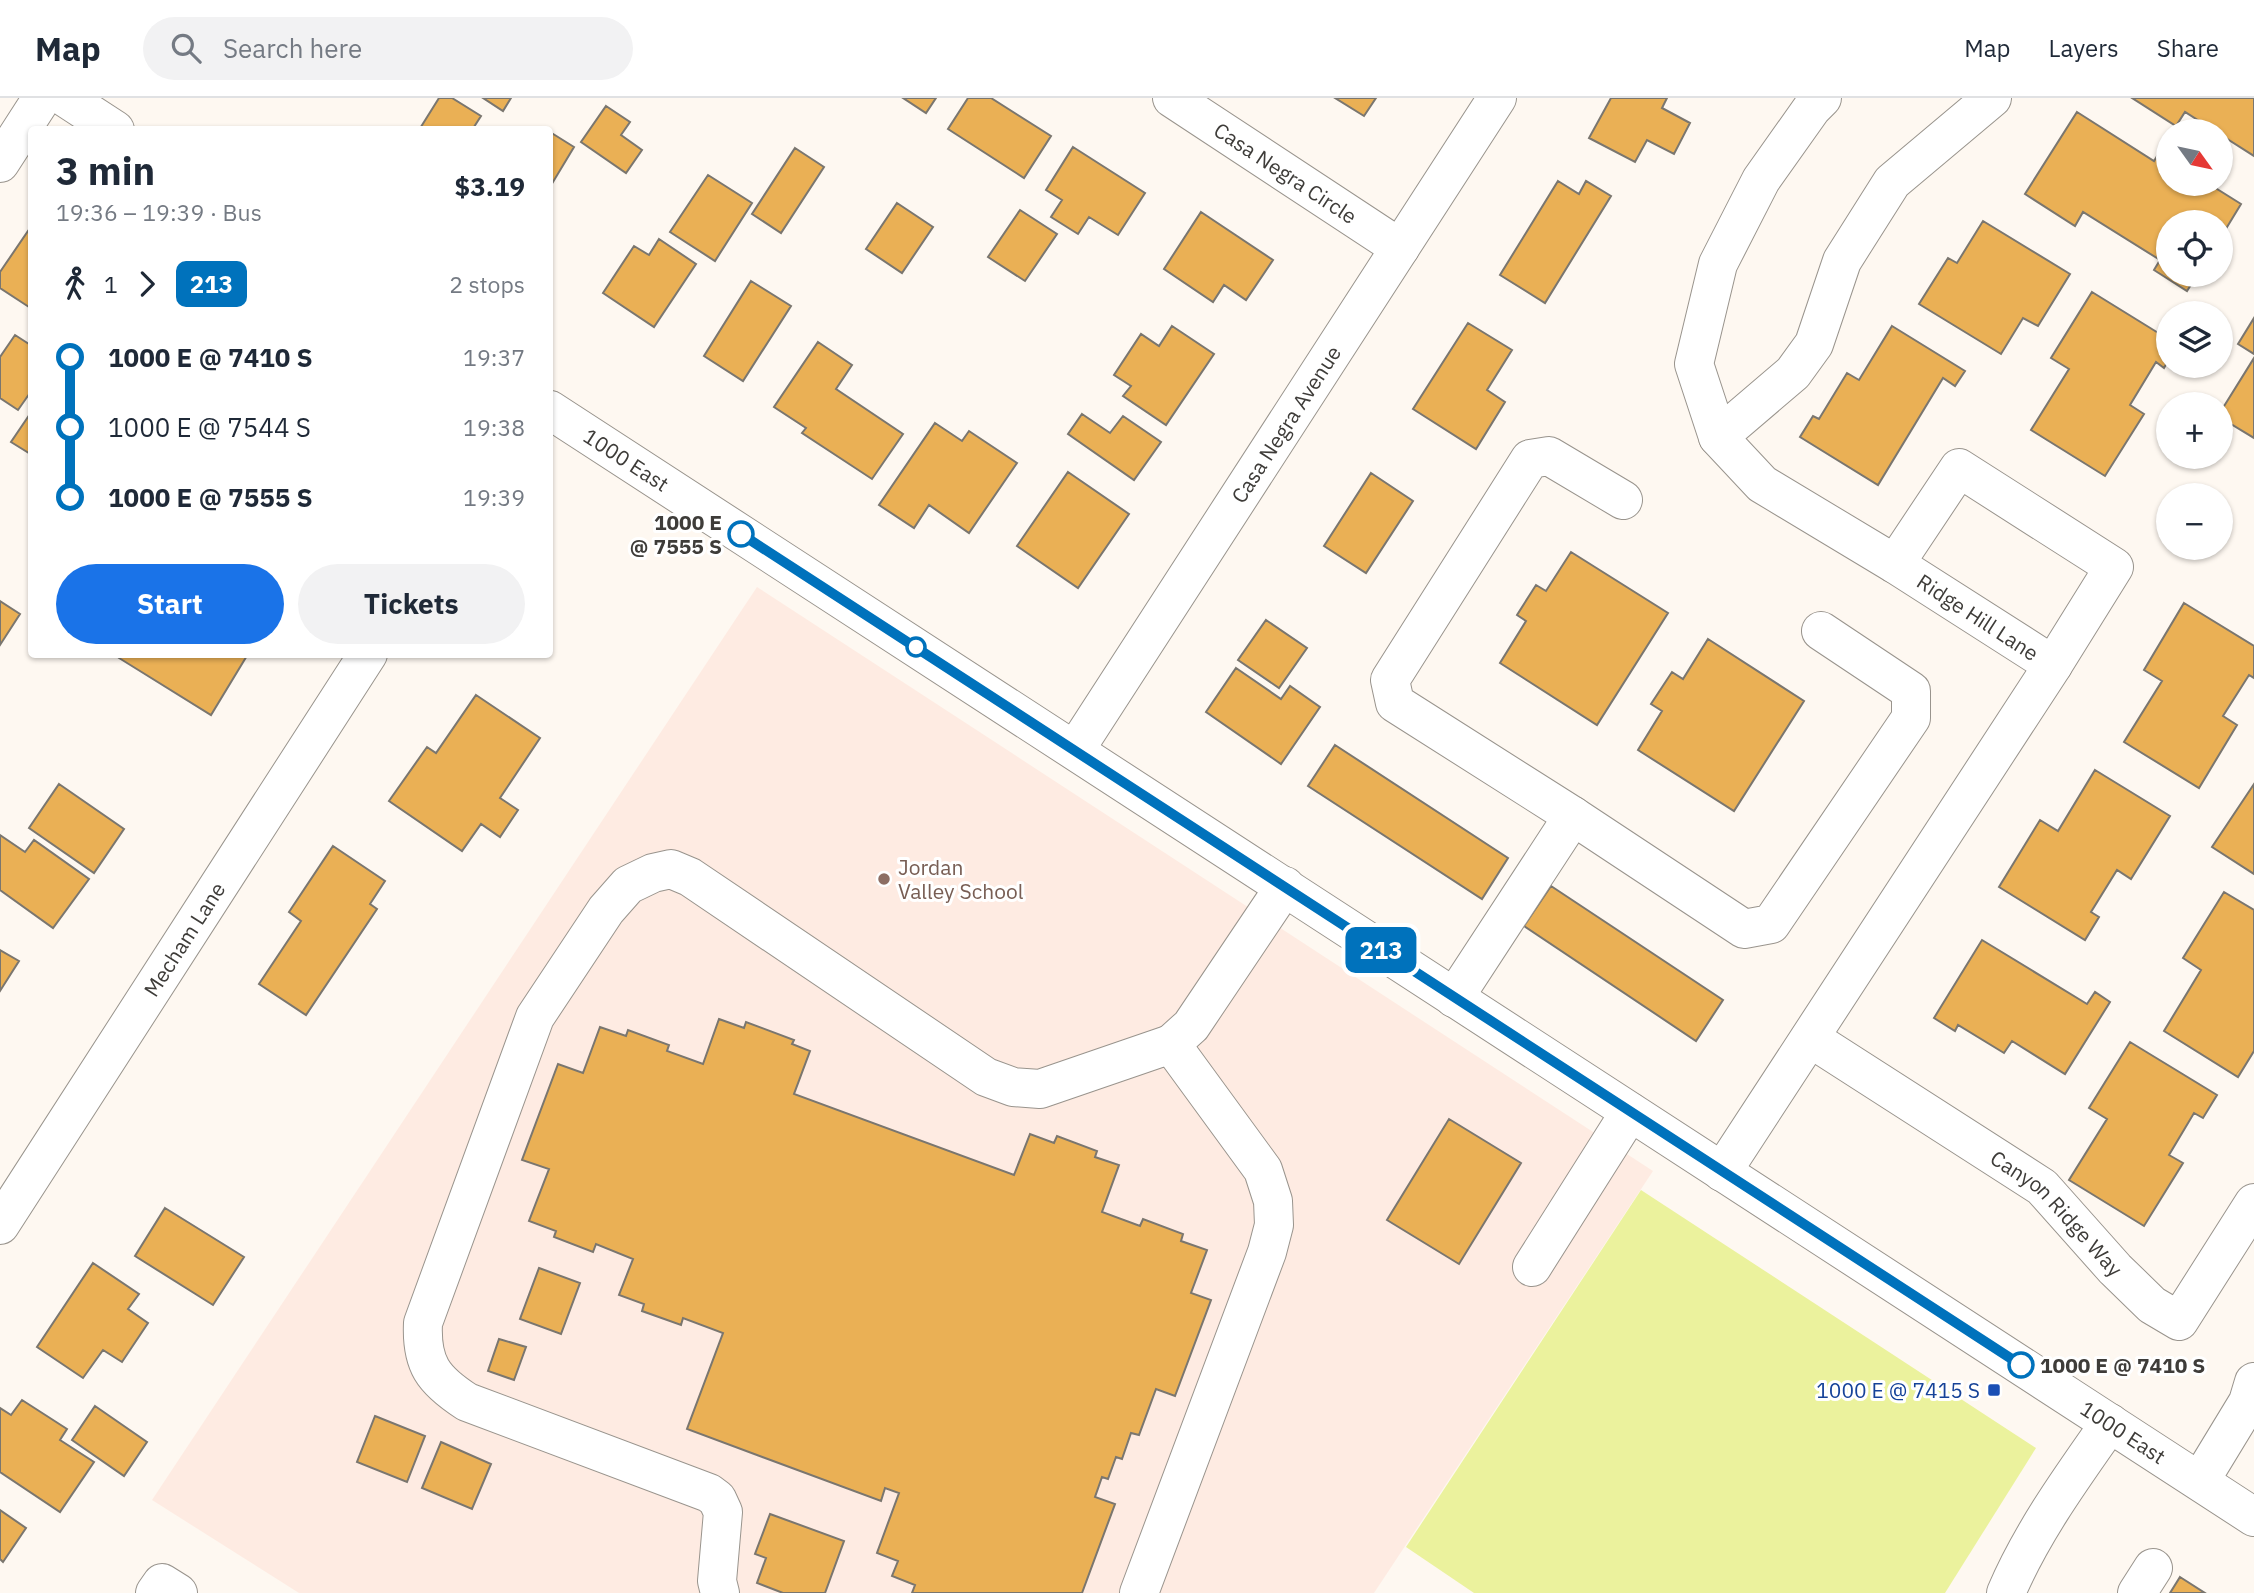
<!DOCTYPE html>
<html lang="en">
<head>
<meta charset="utf-8">
<style>
  :root { --surface:#fff; --page:#f2f2f3; --text:#1f2937; --muted:#747a83; --line:#e0e1e3; --accent:#1a73e8 }
  body { margin:0; font-family:"IBM Plex Sans",sans-serif; background:var(--page); color:var(--text); height:100vh; display:flex; flex-direction:column; font-size:26px; white-space:nowrap }
  * { box-sizing:border-box; margin:0 }
  p { font-size:23px; color:var(--muted) }
  .icon { flex:none; width:38px; height:38px; fill:none; stroke:currentColor; stroke-width:2; stroke-linecap:round; stroke-linejoin:round }
  .map { position:relative; flex:1; overflow:hidden }
  .sheet { position:absolute; left:28px; top:28px; width:525px; height:532px; display:flex; flex-direction:column; background:var(--surface); border-radius:7px; box-shadow:0 2px 5px #0004 }
  .sheet>* { flex:none }
  .badge { padding:0 14px; border-radius:10px; font-size:24px; line-height:46px }
  .needle { width:46px; rotate:123deg }
  .fabs { position:absolute; left:2156px; top:21px; display:grid; gap:14px }
  .fabs a { display:grid; place-items:center; width:77px; height:77px; border-radius:50%; background:var(--surface); box-shadow:0 2px 5px #0004; font-size:35px }
  .map>.badge { position:absolute; translate:-50% -50%; box-shadow:0 0 0 4px #fff }
  .legs { display:flex; align-items:center; gap:10px; height:77px; padding:0 28px; font-size:23px }
  .legs p { margin-inline-start:auto }
  .headline { display:flex; align-items:center; justify-content:space-between; height:119px; padding:0 28px }
  h1 { font-size:38px; font-weight:700; line-height:52px }
  .primary-button { display:flex; gap:14px; margin-top:auto; padding:14px 28px }
  .primary-button a { flex:1; height:80px; border-radius:42px; background:var(--accent); color:#fff; font-size:28px; font-weight:700; line-height:80px; text-align:center }
  .primary-button a+a { background:var(--page); color:var(--text) }
  ul { padding:0 28px; list-style:none }
  li { display:flex; align-items:center; gap:24px; height:70px; font-size:26px }
  li i { display:grid; place-items:center; width:10px; height:100%; margin:0 9px; background:currentColor }
  li i::after { content:''; width:18px; height:18px; margin:-9px; border:5px solid; border-radius:50%; background:var(--surface) }
  li p { margin-inline-start:auto }
  li:first-child i { background:linear-gradient(#0000 50%,currentColor 0) }
  li:last-child i { background:linear-gradient(currentColor 50%,#0000 0) }
  header { display:flex; align-items:center; gap:42px; box-sizing:border-box; height:98px; padding:0 35px; background:var(--surface); border-bottom:2px solid var(--line) }
  header strong { font-size:33px }
  nav { display:flex; gap:38px; margin-inline-start:auto; font-size:24px }
  .search { width:490px; height:63px; background:var(--page); display:flex; align-items:center; gap:18px; box-sizing:border-box; padding:0 24px; border-radius:38px; color:var(--muted); font-size:26px }
  .map>svg:first-child { display:block }
  .education { fill:#feebe2 }
  .green { fill:#ebf29d }
  .building { fill:#eab055; stroke:#7a766f; stroke-width:2 }
  .lines { fill:none; stroke-linecap:round; stroke-linejoin:round }
  .minor-casing { stroke:#99948d; stroke-width:40 }
  .minor { stroke:#fff; stroke-width:38 }
  .line-1-casing { stroke:#fff; stroke-width:16 }
  .line-1 { stroke:#0072bc; stroke-width:10 }
  .stop-1-dot { fill:#fff; stroke:#0072bc; stroke-width:3.5 }
  .education-dot { fill:#8d6e63; stroke:#fff; stroke-width:2.5 }
  .transit-dot { fill:#1a4fb4; stroke:#fff; stroke-width:2.5 }
  .labels { text-anchor:middle; dominant-baseline:central; stroke-width:6; stroke-linejoin:round; paint-order:stroke }
  .street-label { font-size:21px; fill:#3e3c39; stroke:#fff }
  .stop-label { font-size:21px; font-weight:bold; fill:#3e3c39; stroke:#fff; text-anchor:end }
  .education-label { font-size:21px; fill:#785e54; stroke:#fff; text-anchor:start }
  .transit-label { font-size:21px; fill:#164399; stroke:#fff; text-anchor:end }
</style>
</head>
<body>
<header>
<strong>Map</strong>
<div class="search"><svg class="icon" aria-label="search" viewBox="0 0 24 24"><circle cx="10" cy="10" r="6"/><path d="M15 15l6 6"/></svg>Search here</div>
<nav><a>Map</a><a>Layers</a><a>Share</a></nav>
</header>
<div class="map">
<svg width="2254" height="1495" viewBox="0 0 2254 1495">
  <rect width="100%" height="100%" fill="#fef8f1"/>
  <path class="education" d="M757,489L1653,1073L1374,1495H299L152,1402Z"/>
  <path class="green" d="M1641,1092L2036,1350L1945,1495H1474L1406,1449Z"/>
  <path class="building" d="M439,0H452L481,18L472,32H419Z
    M483,0H511L503,13Z
    M903,0H936L926,15Z
    M968,0H991L1051,38L1024,80L948,31Z
    M1335,0H1376L1364,18Z
    M1611,0H1667L1662,10L1690,25L1674,56L1647,42L1635,64L1589,40Z
    M2132,0H2254V58L2221,37V33H2215L2185,14L2176,28Z
    M606,8L630,24L621,37L642,52L626,75L581,44Z
    M2077,14L2154,63L2159,55L2168,60V86H2209L2241,106L2221,139V124H2168V177H2197L2187,193L2154,172L2160,162L2083,114L2075,128L2025,96Z
    M550,34L574,49L550,89Z
    M1073,49L1145,95L1118,137L1089,119L1078,136L1051,119L1062,102L1046,92Z
    M795,50L824,69L781,135L752,116Z
    M708,77L752,105L715,163L670,134Z
    M1558,83L1579,96L1586,83L1611,98L1545,205L1500,177Z
    M897,105L933,129L902,175L866,151Z
    M1020,112L1057,136L1025,183L988,159Z
    M1201,114L1273,162L1246,202L1224,187L1213,204L1164,171Z
    M1983,123L2070,176L2038,228L2023,220L2001,256L1919,206L1948,160L1957,165Z
    M28,133L32,136V211L0,190V174Z
    M659,141L696,166L654,229L603,195L634,148L649,157Z
    M751,183L791,208L743,283L704,258Z
    M2092,194L2168,241V263L2164,270L2156,264L2130,307L2144,316L2105,378L2031,332L2069,271L2051,260Z
    M2254,220V256L2238,246Z
    M1468,225L1512,252L1487,292L1505,304L1476,351L1413,311Z
    M1172,228L1214,256L1166,327L1123,298L1131,288L1114,277L1141,236L1159,248Z
    M1892,228L1965,273L1955,288L1943,280L1878,387L1800,339L1813,318L1819,321L1847,275L1859,282Z
    M15,237L32,248V292L18,312L0,300V259Z
    M818,244L852,267L836,291L903,336L872,381L802,335L806,330L774,309Z
    M2254,260V340L2221,320V313Z
    M32,313V357L11,344Z
    M1082,316L1110,335L1123,318L1161,344L1134,382L1068,336Z
    M935,325L962,343L969,333L1017,365L969,435L929,407L914,430L879,407Z
    M1068,374L1129,416L1078,490L1017,448Z
    M1371,375L1413,403L1366,475L1324,448Z
    M1571,454L1668,515L1597,627L1500,565L1526,523L1517,517L1536,487L1546,493Z
    M0,503L20,516L0,547Z
    M2184,505L2254,548V580L2249,577L2223,618L2237,627L2199,690L2124,644L2162,583L2144,572Z
    M1266,522L1307,550L1279,590L1238,562Z
    M1708,541L1804,603L1734,713L1638,652L1662,613L1651,606L1672,574L1683,581Z
    M121,556H248L211,617L119,560Z
    M1236,570L1281,601L1290,588L1320,609L1281,666L1206,614Z
    M476,597L540,640L500,700L518,712L500,739L481,726L462,753L389,703L427,649L436,655Z
    M1335,647L1508,760L1482,801L1308,688Z
    M2095,672L2170,718L2131,781L2117,772L2091,814L2099,819L2085,842L1999,789L2040,722L2058,733Z
    M59,686L124,731L94,775L29,730Z
    M2254,686V776L2212,749Z
    M0,737L25,754L34,742L89,781L53,830L0,792Z
    M333,748L385,783L370,806L377,811L306,917L259,886L301,823L289,814Z
    M1551,788L1723,902L1696,943L1524,828Z
    M2224,794L2254,812V953L2238,979L2164,933L2201,872L2183,860Z
    M1982,842L2087,906L2095,894L2110,904L2065,976L2012,943L2004,955L1958,927L1955,933L1934,920Z
    M0,852L19,863L0,893Z
    M719,921L744,930L746,924L794,942L792,946L810,953L794,996L1014,1077L1030,1036L1054,1045L1057,1038L1097,1053L1095,1059L1119,1067L1102,1114L1140,1128L1143,1121L1183,1136L1181,1143L1207,1152L1191,1195L1211,1202L1175,1298L1156,1291L1139,1337L1131,1335L1122,1361L1116,1359L1108,1381L1102,1379L1095,1399L1115,1406L1082,1495H912L915,1487L892,1478L898,1463L877,1455L899,1395L885,1390L881,1403L687,1331L723,1235L683,1220L681,1227L642,1213L644,1206L619,1197L633,1161L596,1146L593,1154L554,1139L556,1133L529,1123L549,1071L522,1062L558,966L583,975L600,929L626,938L628,932L669,947L667,953L703,966Z
    M2130,944L2217,997L2203,1020L2194,1015L2169,1057L2183,1065L2144,1128L2069,1082L2107,1021L2089,1010Z
    M1449,1021L1521,1065L1459,1166L1387,1122Z
    M165,1110L244,1159L213,1207L135,1158Z
    M93,1165L139,1196L128,1211L148,1225L122,1264L103,1252L83,1280L37,1249Z
    M539,1170L580,1185L561,1236L520,1221Z
    M499,1241L526,1249L514,1282L488,1273Z
    M22,1302L67,1331L60,1342L94,1364L60,1414L0,1374V1310L11,1317Z
    M95,1308L147,1344L124,1378L72,1342Z
    M375,1318L425,1338L407,1384L357,1364Z
    M441,1344L491,1366L472,1411L422,1390Z
    M0,1412L26,1430L3,1464L0,1461Z
    M770,1416L844,1443L825,1495H783L757,1485L766,1460L755,1456Z
    M2180,1479L2205,1495H2170Z"/>
  <g class="lines">
    <g class="minor-casing">
      <g id="minor">
        <path d="M66,0L115,32"/>
        <path id="s1" d="M1172,0L1400,150"/>
        <path d="M0,65L42,0"/>
        <path id="s2" d="M550,312L2254,1419"/>
        <path d="M1718,339L1793,275L1814,246L1842,163L1892,84L1992,0"/>
        <path d="M1895,466L1959,370L2114,469L2053,567"/>
        <path id="s3" d="M1075,652L1497,0"/>
        <path d="M1573,718L1744,831L1771,826L1911,620V593L1821,533"/>
        <path d="M1454,900L1573,718L1395,605L1390,582L1530,361L1549,358L1623,402"/>
        <path id="s4" d="M1810,940L2042,1089L2115,1171L2152,1207L2179,1223L2254,1105"/>
        <path d="M1171,946L1191,928L1285,788"/>
        <path d="M1722,1074L2053,567L1895,466L1762,386L1718,339L1694,266L1718,166L1761,82L1812,10L1822,0"/>
        <path id="s5" d="M0,1127L368,556"/>
        <path d="M1532,1169L1630,1014"/>
        <path d="M2200,1383L2248,1304L2254,1284"/>
        <path d="M155,1495L162,1485L178,1495"/>
        <path d="M720,1495L717,1483L723,1414L717,1401L709,1395L467,1304C433,1282 421,1266 423,1225L535,919L606,812L628,787L653,775L671,771L690,779L986,979L1013,989L1040,991L1171,946L1263,1072L1273,1103L1274,1127L1267,1154L1139,1495"/>
        <path d="M2006,1495C2032,1434 2072,1379 2110,1325"/>
        <path d="M2137,1495L2153,1470"/>
      </g>
    </g>
    <use href="#minor" class="minor"/>
  </g>
  <g class="lines">
    <g class="line-1-casing">
      <path id="line-1" d="M741,436L2021,1267"/>
    </g>
    <use href="#line-1" class="line-1"/>
  </g>
  <g class="stop-1-dot">
    <circle cx="741" cy="436" r="12"/>
    <circle cx="916" cy="549" r="9"/>
    <circle cx="2021" cy="1267" r="12"/>
  </g>
  <circle class="education-dot" cx="884" cy="781" r="7"/>
  <rect class="transit-dot" x="1987" y="1285" width="14" height="14" rx="3.5"/>
  <g class="labels">
    <g class="street-label">
      <text stroke="none"><textPath href="#s1" startOffset="136">Casa Negra Circle</textPath></text>
      <text stroke="none"><textPath href="#s3" startOffset="388">Casa Negra Avenue</textPath></text>
      <text stroke="none"><textPath href="#s2" startOffset="91">1000 East</textPath></text>
      <text transform="translate(1978 519) rotate(33)">Ridge Hill Lane</text>
      <text stroke="none"><textPath href="#s5" startOffset="340">Mecham Lane</textPath></text>
      <text stroke="none"><textPath href="#s4" startOffset="304">Canyon Ridge Way</textPath></text>
      <text stroke="none"><textPath href="#s2" startOffset="1876">1000 East</textPath></text>
    </g>
    <g class="stop-label">
      <text x="722" y="424">1000 E<tspan x="722" dy="24">@ 7555 S</tspan></text>
      <text x="2040" y="1267" text-anchor="start">1000 E @ 7410 S</text>
    </g>
    <g class="education-label">
      <text x="898" y="769">Jordan<tspan x="898" dy="24">Valley School</tspan></text>
    </g>
    <g class="transit-label">
      <text x="1980" y="1292">1000 E @ 7415 S</text>
    </g>
  </g>
</svg>
<div class="fabs">
<a><svg class="needle" viewBox="-14 -14 28 28"><path d="M0-13l5 13h-10z" fill="#e53935"/><path d="M0 13l5-13h-10z" fill="#747a83"/></svg></a>
<a><svg class="icon" aria-label="locate" viewBox="0 0 24 24"><circle cx="12" cy="12" r="6"/><path d="M12 2v4M12 18v4M2 12h4M18 12h4"/></svg></a>
<a><svg class="icon" aria-label="layers" viewBox="0 0 24 24"><path d="M12 4l9 5-9 5-9-5zM3 14l9 5 9-5"/></svg></a>
<a>+</a>
<a>−</a>
</div>
<b class="badge" style="left:1381px;top:852px;background:#0072bc;color:#fff">213</b>
<section class="sheet">
<div class="headline"><div><h1>3 min</h1><p>19:36 – 19:39 · Bus</p></div><b>$3.19</b></div>
<div class="legs"><svg class="icon" aria-label="walk" viewBox="0 0 24 24"><circle cx="13" cy="4" r="2"/><path d="M13 8l-2 6 4 7M11 14l-3 7M7 12l3-4h3l4 4"/></svg>1<svg class="icon" aria-label="forward" viewBox="0 0 24 24"><path d="M9 5l7 7-7 7"/></svg><b class="badge" style="background:#0072bc;color:#fff">213</b><p>2 stops</p></div>
<ul>
<li><i style="color:#0072bc"></i><b>1000 E @ 7410 S</b><p>19:37</p></li>
<li><i style="color:#0072bc"></i><span>1000 E @ 7544 S</span><p>19:38</p></li>
<li><i style="color:#0072bc"></i><b>1000 E @ 7555 S</b><p>19:39</p></li>
</ul>
<div class="primary-button"><a>Start</a><a>Tickets</a></div>
</section>
</div>
</body>
</html>
